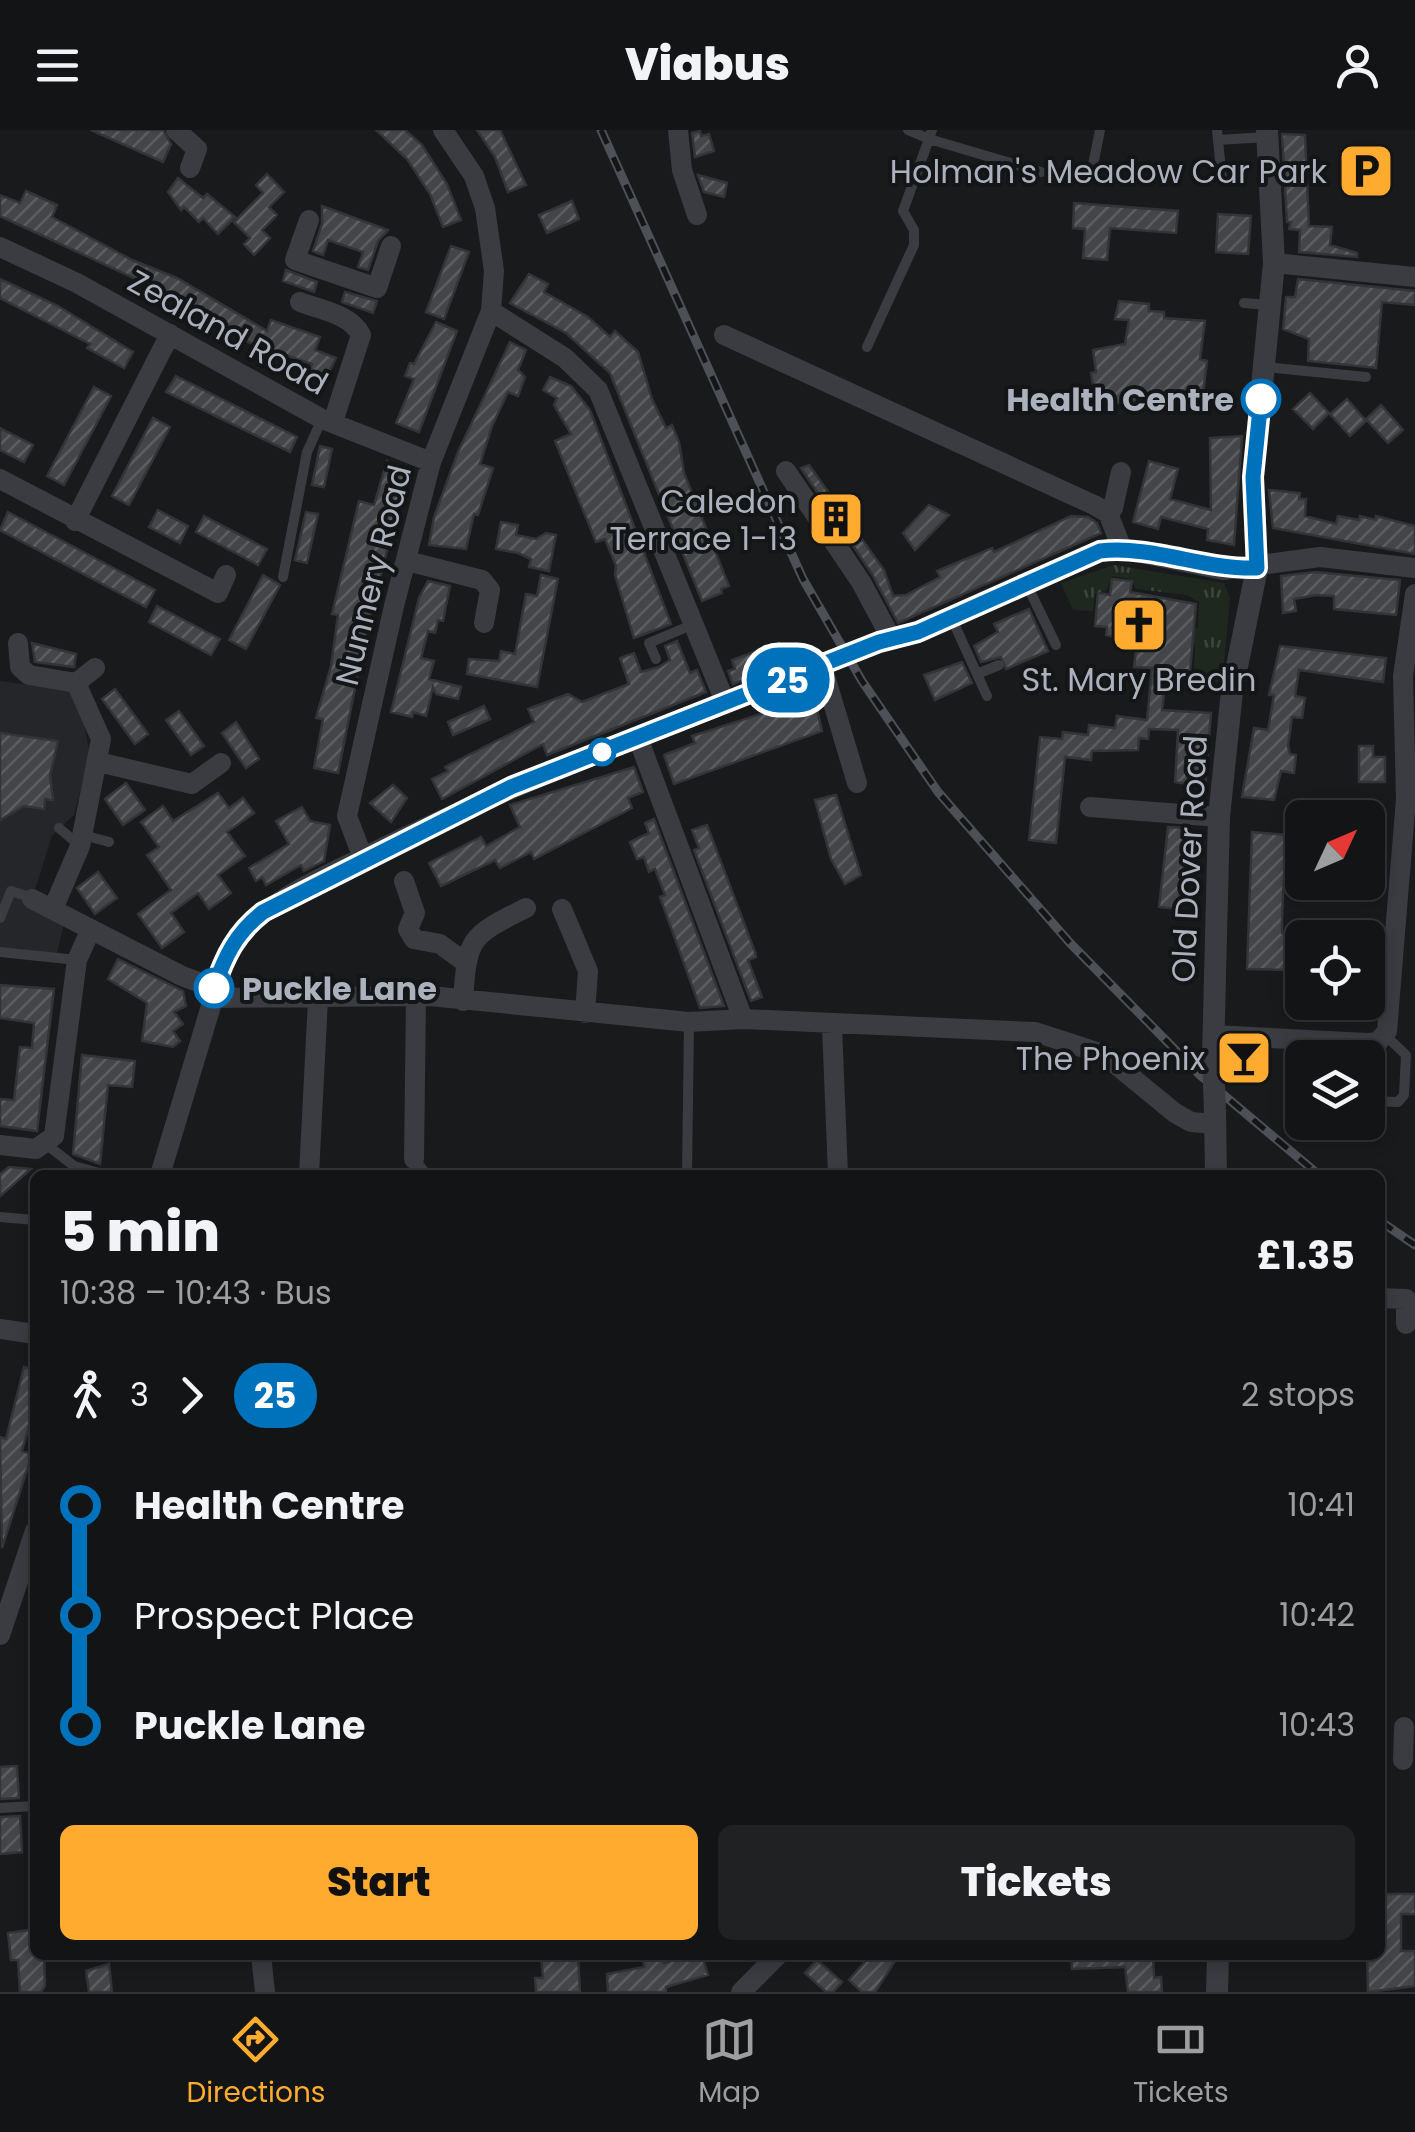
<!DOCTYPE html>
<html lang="en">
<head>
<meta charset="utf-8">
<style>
  :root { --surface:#131415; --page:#202122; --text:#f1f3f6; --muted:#9d9ea0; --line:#323334; --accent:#ffab2f }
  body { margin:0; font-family:Poppins,sans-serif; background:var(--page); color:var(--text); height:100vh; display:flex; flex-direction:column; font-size:38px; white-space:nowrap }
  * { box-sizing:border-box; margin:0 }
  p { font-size:32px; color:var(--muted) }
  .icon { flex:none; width:55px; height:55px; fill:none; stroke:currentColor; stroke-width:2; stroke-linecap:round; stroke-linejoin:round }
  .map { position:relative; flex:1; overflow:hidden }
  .panel { position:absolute; left:30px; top:1040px; width:1355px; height:790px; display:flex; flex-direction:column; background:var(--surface); border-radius:15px; box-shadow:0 5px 15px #0003,0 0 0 2px var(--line) }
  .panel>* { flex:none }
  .badge { padding:0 20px; border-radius:32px; font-size:35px; line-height:65px }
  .needle { width:65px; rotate:46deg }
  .controls { position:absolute; left:1285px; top:670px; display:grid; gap:20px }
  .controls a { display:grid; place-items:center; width:100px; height:100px; border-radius:15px; background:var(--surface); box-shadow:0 5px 15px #0003,0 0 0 2px var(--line); font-size:50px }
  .map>.badge { position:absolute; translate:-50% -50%; box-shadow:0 0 0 5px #fff }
  .legs { display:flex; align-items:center; gap:15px; height:110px; padding:0 30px; font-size:32px }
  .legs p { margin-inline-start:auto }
  .headline { display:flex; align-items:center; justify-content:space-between; height:170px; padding:0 30px }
  h1 { font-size:55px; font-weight:800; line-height:75px }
  .button { display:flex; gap:20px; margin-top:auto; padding:20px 30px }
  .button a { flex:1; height:115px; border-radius:15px; background:var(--accent); color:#111; font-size:40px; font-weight:800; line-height:115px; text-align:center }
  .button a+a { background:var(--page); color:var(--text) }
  ul { padding:0 30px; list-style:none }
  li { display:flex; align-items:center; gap:35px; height:110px; font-size:38px }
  li i { display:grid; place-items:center; width:15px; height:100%; margin:0 12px; background:currentColor }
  li i::after { content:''; width:25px; height:25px; margin:-12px; border:8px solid; border-radius:50%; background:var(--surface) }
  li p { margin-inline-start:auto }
  li:first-child i { background:linear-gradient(#0000 50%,currentColor 0) }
  li:last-child i { background:linear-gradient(currentColor 50%,#0000 0) }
  header { display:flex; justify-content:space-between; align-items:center; height:130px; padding:0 30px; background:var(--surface); font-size:45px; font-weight:800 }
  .tabs { display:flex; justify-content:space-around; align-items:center; height:140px; border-top:2px solid var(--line); background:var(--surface); font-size:28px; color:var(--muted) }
  .tabs a { display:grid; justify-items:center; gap:5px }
  .tabs .on { color:var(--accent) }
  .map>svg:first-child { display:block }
  .built { fill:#252629 }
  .park { fill:url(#park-tufts) }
  .building { fill:url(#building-hatch); stroke:#333438; stroke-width:2.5 }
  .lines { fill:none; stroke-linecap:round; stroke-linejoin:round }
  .service { stroke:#3a3c42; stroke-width:10 }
  .minor { stroke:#3a3c42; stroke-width:20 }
  .tertiary { stroke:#3a3c42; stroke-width:22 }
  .rail-casing { stroke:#4d5057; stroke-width:9 }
  .rail { stroke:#141517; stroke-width:5; stroke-dasharray:15; stroke-linecap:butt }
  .minor-bridge { stroke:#3a3c42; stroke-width:20 }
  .tertiary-bridge { stroke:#3a3c42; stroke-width:22 }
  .line-1-casing { stroke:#fff; stroke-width:22 }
  .line-1 { stroke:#0072bc; stroke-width:15 }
  .stop-1-dot { fill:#fff; stroke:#0072bc; stroke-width:5 }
  .labels { text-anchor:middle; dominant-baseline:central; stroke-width:8; stroke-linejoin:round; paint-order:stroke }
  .poi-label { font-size:32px; fill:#abb2bd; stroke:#141517; text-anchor:end }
  .street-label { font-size:32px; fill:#abb2bd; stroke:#141517 }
  .stop-label { font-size:32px; font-weight:bold; fill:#abb2bd; stroke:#141517; text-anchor:end }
</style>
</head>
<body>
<header><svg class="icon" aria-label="menu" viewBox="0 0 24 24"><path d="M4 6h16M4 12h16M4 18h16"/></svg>Viabus<svg class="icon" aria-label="person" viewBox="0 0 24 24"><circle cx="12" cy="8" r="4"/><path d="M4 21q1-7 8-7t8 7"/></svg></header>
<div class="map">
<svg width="1415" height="1862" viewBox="0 0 1415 1862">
  <defs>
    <pattern id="park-tufts" width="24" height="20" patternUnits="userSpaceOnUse" patternTransform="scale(2.5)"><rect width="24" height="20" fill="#1f281f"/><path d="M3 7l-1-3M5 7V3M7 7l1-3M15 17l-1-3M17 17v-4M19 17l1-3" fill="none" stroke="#3d453e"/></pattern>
    <pattern id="building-hatch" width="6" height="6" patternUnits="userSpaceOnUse" patternTransform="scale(2.5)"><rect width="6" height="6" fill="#434549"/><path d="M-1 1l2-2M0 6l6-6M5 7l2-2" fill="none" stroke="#5b5d61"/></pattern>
  </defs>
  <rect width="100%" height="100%" fill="#191a1c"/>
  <path class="built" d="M0,551L68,560L84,595L90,624L74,685L52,706L30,775L64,793L57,824L0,818Z"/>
  <path class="park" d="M1114,435L1224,453L1230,469L1222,553L1194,543L1195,515L1184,511L1187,496L1198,498L1199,472L1187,465L1136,459L1131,449L1112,446L1106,461L1095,463L1093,481L1073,480L1061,453Z"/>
  <path class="building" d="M91,0H163L171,14L163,32Z
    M376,0H405L422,15L447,54L461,90L443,97L430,64L407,29Z
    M477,0H500L526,55L508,62L495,27Z
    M700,1L701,6L709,4L714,21L695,27L692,3Z
    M1282,4L1305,5L1309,96L1332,97L1330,115L1357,123V127L1299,122L1300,100L1289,99L1291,92H1287Z
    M267,44L284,62L269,77L277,85L262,100L270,108L254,125L244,114L250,108L234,92L263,63L256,55Z
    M698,45L727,53L724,67L704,62Z
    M178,48L203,68L207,64L235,87L218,104L203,88L199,92L184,77L181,80L168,62Z
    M26,61L57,75L52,87L132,130L177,148L267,201L271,190L320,207L315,220L336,228L326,248L309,242L312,234L248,212L162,161L0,86V65L20,73Z
    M572,71L579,89L547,103L539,85Z
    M1074,73L1178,81L1176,103L1110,98L1107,130L1083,128L1085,99L1073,98Z
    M322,76L388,100L378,111L368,140L358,137L363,122L328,110L323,125L313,121L322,94Z
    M1218,84L1251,86L1248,124L1216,122Z
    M451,116L469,122L444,189L426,182Z
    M286,140L317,152L314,162L283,151Z
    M529,144L548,154L544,162L588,187L610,207L615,201L638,222L652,269L666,298L672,295L679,312L684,343L729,456L721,459L722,463L702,471L610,243L566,203L510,173Z
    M0,149L58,176L133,222L124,238L87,218L90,214L0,168Z
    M1298,149L1415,161V175L1382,172L1376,238L1308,231L1309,209L1283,199L1286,167H1295Z
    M345,162L377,171L373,183L342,172Z
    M1119,171L1149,174V181L1164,182V188L1205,191L1200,229L1207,231L1203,264L1142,275L1140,270L1097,276L1091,243L1096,242L1093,220L1125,214L1129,190L1115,189Z
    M436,192L457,201L419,302L396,293L414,249L405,246L410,233L414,234Z
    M510,212L526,220L518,240L525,247L518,266L508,262L492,296L480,334L493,338L478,385L474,384L466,419L429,415L434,387L458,322Z
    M176,246L297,307L290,322L166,262Z
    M550,247L571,256L590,280L671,494L634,508L615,445L616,436L605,409L596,412L555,311L571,304L554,275L557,268L543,260Z
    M94,257L111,266L64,355L47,346Z
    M1310,263L1329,283L1313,299L1293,279Z
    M1347,269L1366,291L1350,306L1330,284Z
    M1381,275L1403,300L1388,313L1366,289Z
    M153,288L170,297L129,375L112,366Z
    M0,298L33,315L24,332L0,320Z
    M1242,306L1234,415L1207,410L1208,399L1161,387L1158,399L1133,392L1149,331L1178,339L1170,369L1211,380L1210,308Z
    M320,316L332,319L324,357L312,355Z
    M387,331L407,344L368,493L338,643L314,638L323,589L316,588L331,536L338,485L332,484L359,371L374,375Z
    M809,335L884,440L893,466L906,465L940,447L937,441L992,418L994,422L1071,386L1088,387L1097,393L1101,403L898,493L872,444L801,338Z
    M1269,360L1300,363L1299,369H1306L1305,386L1336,394L1338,386L1359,390L1360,386L1376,390V386L1415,396V424L1273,398Z
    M929,375L949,385L915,420L903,403Z
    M158,380L188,396L180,413L149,397Z
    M8,382L155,460L146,477L0,400Z
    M306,382L318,384L307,433L295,430Z
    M204,386L267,419L258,435L196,402Z
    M501,392L518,395L516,405L536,409L546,403L556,405L549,441L529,437L531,429L518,423L496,419Z
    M1315,442L1400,450L1396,485L1334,479V466L1316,465L1294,469L1296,481L1283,483L1281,446Z
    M263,445L280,455L246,519L229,510Z
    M541,445L558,449L537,557L467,544L469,529L499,531L501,521L515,524L526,464L537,466Z
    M1112,449L1132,451L1130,462L1196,474L1190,541L1167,539L1162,580L1211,583L1205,657L1175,652L1178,600L1149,599L1148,609L1139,608L1138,620L1092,621L1091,630L1065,627L1056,713L1029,710L1040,607L1062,609L1063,602L1088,605L1089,595L1115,598L1117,586L1147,590L1152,538L1134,537L1137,512L1106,505L1107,497L1095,496L1098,463L1110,465Z
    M428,451L450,456L443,491L438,490L435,503L428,501L421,528L434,531L429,549L461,557L458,569L436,564L433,557L426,586L413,582L412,587L391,582L419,468Z
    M157,476L220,509L211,525L149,492Z
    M1029,479L1048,521L1006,539L1001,527L981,532L974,516L998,502L994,494Z
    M677,511L690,543L697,540L706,562L547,625L543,614L442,669L432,649L448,641L445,637L534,592L528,579L568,564L582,572L629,554L620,528L634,523L641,542L659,537L670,530L665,516Z
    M32,513L76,524L74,537L35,532Z
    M779,513L782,520L796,515L801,527L733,554L728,541L735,539L732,530Z
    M1280,516L1386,528L1383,552L1299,540L1295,566L1305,568L1302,588L1292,587L1288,616L1290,624L1296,625L1294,643L1281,641L1274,670L1242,667L1254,598L1268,600L1274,565H1269Z
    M962,532L972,553L935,570L924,545Z
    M115,559L148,604L135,614L102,569Z
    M814,567L822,601L674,654L664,625L695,613L692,606Z
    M484,576L490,589L453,605L448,592Z
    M179,581L204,616L191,625L166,590Z
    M236,592L259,629L246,638L222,603Z
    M0,603L58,611L50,645L53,670L45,669L44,679L24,676L0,690Z
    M1359,616H1373V627H1385V652H1359Z
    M634,637L643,662L628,668L632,678L534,729L531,722L500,738L495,730L441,756L429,733L481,707L486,716L520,697L510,675Z
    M126,653L145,680L123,695L105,669Z
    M393,655L407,668L391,692L370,673Z
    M218,663L229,678L243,668L254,683L227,702L245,726L218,745L231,763L209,779L198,763L171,783L184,802L162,818L138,784L171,760L147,725L159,717L141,692L163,676L173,691Z
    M836,665L861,745L845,754L831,729L815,670Z
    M302,677L310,691L330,695L324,731L304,741L301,735L266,755L262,747L256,751L249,738L289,714L276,691Z
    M654,689L724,876L700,878L660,767L665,765L655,739L649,742L644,727L637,729L630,712L649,703L645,693Z
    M707,695L755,822L756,827L748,830L762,867L751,871L694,720L699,718L692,700Z
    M1168,697L1188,698L1178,779L1159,777Z
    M1252,702L1286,705L1282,787V803L1287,804L1288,840L1247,839Z
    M98,742L117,768L95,784L77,758Z
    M118,829L183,861L186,876L174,882L183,894L173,901L180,911L173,917L142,911L147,873L108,849Z
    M0,855L54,859L37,1001L0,996V969L14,970L20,917L32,918L34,893L0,888Z
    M82,925L135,931L132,957L108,955L100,1034L73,1024Z
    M9,1037L31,1039L0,1066V1044Z
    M24,1237L35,1240V1298L29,1296L22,1321L32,1324L2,1418L0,1307L6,1309Z
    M17,1636L19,1668L0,1669V1637Z
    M20,1686L22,1722L0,1724V1687Z
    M1380,1764H1415V1784H1401V1821H1415V1856L1368,1862L1367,1825H1380Z
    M35,1799V1825H44L45,1856L41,1862H20L18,1830H11L8,1803Z
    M541,1825H578L580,1862H536L535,1848H543Z
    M691,1825H702L708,1845L666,1857V1862H608L607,1844L644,1837L643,1827L664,1828V1833Z
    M871,1825H899L875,1862H862L849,1850Z
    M1071,1825H1153L1154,1848L1161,1847L1162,1862H1128L1125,1837L1072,1839Z
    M817,1830L842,1852L833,1862H826L805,1843Z
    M109,1834L112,1862H89L86,1841Z"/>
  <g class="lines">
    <path class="service" d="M932,0L929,9L1041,42
      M1217,0L1222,50
      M1218,10L1266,7
      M1092,40L1100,0
      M1244,173L1268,175
      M867,217L914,115V100L903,81L929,9L908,0
      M1265,237L1366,247
      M283,447L307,322L322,289
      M1026,453L1056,515
      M951,487L987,566
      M656,529L649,513L694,494
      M977,544L999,535
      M59,698L79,715
      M83,705L109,712
      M0,788L11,761L32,768
      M0,822L77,830
      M1368,971L1398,972L1404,965L1406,925L1385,905
      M47,1015L74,1036L106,1045
      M414,1029L427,1045
      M687,1045L689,892
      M0,1087L35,1090
      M0,1678L35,1676"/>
    <path class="minor" d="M176,0L197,19L190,38
      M678,0L682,40L697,85
      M309,90L295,130L377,158L391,116
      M0,117L77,153L322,289L431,332
      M1274,133L1415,147
      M300,172C321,180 350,184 361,205L333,292
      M491,181L565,228L598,260L726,574
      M724,205L1094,375L1108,383L1122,419
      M786,341L861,452L891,508
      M0,349L218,463L226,445
      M1108,383L1113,378L1121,342
      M75,391L170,204
      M407,431L482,450L490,460L484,493
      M879,512L918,502L1100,421L1122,419L1223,440L1320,427L1415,438
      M18,513L20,537L29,545L76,553L101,609L80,716L53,779
      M76,553L95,538
      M638,608L743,889
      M98,632L192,654L221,633
      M1090,677L1219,687
      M363,728L347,686L394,476L431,332L491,181L494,141L485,78L474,46L443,0
      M404,751L415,783L408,799L414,809L440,814L466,833
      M32,769L182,846L215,858
      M562,779L588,841L585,883
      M212,868L430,866L689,892L743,889L1035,902L1103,924L1175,983L1191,992L1215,994
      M463,871C467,807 470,806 526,778
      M832,896L838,1045
      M1213,905L1367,913L1378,912L1387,901L1406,669L1403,546L1415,464
      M0,1015L36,1019L54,1006L77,830L91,799
      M414,1029L416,866
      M160,1045L227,823C260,771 322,748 376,721C521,649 672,596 822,536L857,653
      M309,1045L318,869
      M1380,1168L1406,1169V1194
      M0,1199L35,1204
      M0,1505L35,1401
      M1403,1630L1404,1597
      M261,1825L265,1862
      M741,1862L778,1825"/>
    <path class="tertiary" d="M1213,926L1219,687L1232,561L1257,438L1253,347L1274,133L1267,0
      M1215,983L1216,1045
      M1217,1862L1218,1825"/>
    <g class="rail-casing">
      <path id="rail" d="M601,0L803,449L862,551L938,662L1070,813L1200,945L1319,1045
        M1380,1091L1415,1115"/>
    </g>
    <use href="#rail" class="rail"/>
    <path class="minor-bridge" d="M822,536L879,512"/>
    <path class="tertiary-bridge" d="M1213,926L1215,983"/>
  </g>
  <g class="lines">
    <g class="line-1-casing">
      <path id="line-1" d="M214,858C225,826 236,803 263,782L511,657L879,512L918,502L1100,421C1153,415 1204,440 1257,438L1253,347L1261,269"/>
    </g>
    <use href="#line-1" class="line-1"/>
  </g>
  <defs>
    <g id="parking-square" transform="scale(2.875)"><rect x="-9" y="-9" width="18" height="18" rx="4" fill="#ffab2f" stroke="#141517"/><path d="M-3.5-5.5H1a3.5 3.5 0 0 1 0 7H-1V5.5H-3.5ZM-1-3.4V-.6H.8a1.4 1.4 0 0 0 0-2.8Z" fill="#111"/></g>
    <g id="building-square" transform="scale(2.875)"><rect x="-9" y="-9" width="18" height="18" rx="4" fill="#ffab2f" stroke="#141517"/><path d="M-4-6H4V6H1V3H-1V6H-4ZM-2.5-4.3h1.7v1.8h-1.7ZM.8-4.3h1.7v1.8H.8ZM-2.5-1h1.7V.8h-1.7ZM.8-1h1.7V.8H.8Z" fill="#111"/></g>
    <g id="church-square" transform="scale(2.875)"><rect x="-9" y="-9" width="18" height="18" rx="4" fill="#ffab2f" stroke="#141517"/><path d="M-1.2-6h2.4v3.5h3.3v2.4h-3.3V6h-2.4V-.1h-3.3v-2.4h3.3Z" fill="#111"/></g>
    <g id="bar-square" transform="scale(2.875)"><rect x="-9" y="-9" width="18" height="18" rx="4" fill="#ffab2f" stroke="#141517"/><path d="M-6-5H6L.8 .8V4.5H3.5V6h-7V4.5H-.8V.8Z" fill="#111"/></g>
  </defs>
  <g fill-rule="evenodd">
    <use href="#parking-square" x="1366" y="41"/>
    <use href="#building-square" x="836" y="389"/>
    <use href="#church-square" x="1139" y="495"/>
    <use href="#bar-square" x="1244" y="928"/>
  </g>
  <g class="stop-1-dot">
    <circle cx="1261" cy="269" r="18"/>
    <circle cx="602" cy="622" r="12"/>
    <circle cx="214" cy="858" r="18"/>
  </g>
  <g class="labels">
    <g class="poi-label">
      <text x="1327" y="41">Holman's Meadow Car Park</text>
      <text x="797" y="371">Caledon<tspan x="797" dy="37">Terrace 1-13</tspan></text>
      <text x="1139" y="549" text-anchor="middle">St. Mary Bredin</text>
      <text x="1205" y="928">The Phoenix</text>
    </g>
    <g class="street-label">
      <text transform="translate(228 202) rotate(29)">Zealand Road</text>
      <text transform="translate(373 445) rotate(-76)">Nunnery Road</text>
      <text transform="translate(1189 729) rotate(-87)">Old Dover Road</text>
    </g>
    <g class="stop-label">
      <text x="1234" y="269">Health Centre</text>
      <text x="242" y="858" text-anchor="start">Puckle Lane</text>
    </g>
  </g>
</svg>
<div class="controls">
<a><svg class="needle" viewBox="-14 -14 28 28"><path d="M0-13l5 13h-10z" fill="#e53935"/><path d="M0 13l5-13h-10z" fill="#9d9ea0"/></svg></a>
<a><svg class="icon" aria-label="locate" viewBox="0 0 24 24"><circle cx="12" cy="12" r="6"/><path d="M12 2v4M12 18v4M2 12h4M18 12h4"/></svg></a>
<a><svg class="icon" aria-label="layers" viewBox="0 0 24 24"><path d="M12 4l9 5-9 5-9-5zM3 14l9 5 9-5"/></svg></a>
</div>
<b class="badge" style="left:788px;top:550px;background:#0072bc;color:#fff">25</b>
<section class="panel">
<div class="headline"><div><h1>5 min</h1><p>10:38 – 10:43 · Bus</p></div><b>£1.35</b></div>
<div class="legs"><svg class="icon" aria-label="walk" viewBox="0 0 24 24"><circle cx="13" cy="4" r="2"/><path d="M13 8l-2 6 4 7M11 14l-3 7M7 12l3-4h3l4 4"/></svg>3<svg class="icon" aria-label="forward" viewBox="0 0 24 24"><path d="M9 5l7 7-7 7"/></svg><b class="badge" style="background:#0072bc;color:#fff">25</b><p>2 stops</p></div>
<ul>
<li><i style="color:#0072bc"></i><b>Health Centre</b><p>10:41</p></li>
<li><i style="color:#0072bc"></i><span>Prospect Place</span><p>10:42</p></li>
<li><i style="color:#0072bc"></i><b>Puckle Lane</b><p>10:43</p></li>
</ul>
<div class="button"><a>Start</a><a>Tickets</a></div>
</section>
</div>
<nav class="tabs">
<a class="on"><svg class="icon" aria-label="directions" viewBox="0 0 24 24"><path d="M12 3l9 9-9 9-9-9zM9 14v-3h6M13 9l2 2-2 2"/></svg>Directions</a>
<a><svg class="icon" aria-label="map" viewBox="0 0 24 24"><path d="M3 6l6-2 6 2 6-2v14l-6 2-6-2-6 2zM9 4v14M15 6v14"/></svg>Map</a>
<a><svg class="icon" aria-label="tickets" viewBox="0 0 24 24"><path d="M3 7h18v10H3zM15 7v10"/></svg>Tickets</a>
</nav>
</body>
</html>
